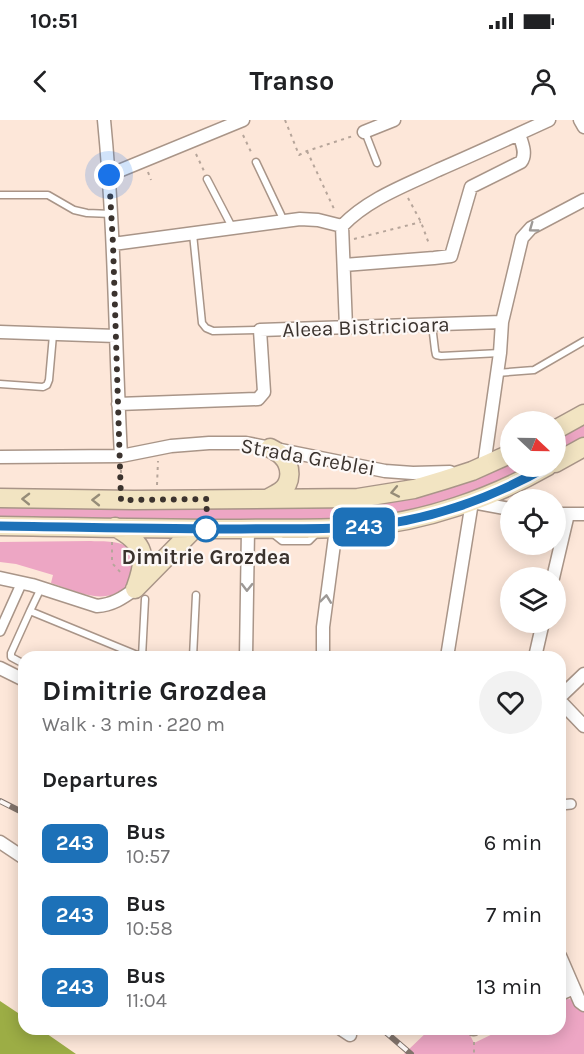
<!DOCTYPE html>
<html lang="en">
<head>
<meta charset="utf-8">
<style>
  :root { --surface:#fff; --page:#f2f2f2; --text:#202124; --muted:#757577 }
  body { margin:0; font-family:Karla,sans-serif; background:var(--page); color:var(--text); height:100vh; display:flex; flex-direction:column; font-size:22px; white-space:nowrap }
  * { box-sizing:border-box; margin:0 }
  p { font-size:20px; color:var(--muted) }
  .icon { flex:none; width:33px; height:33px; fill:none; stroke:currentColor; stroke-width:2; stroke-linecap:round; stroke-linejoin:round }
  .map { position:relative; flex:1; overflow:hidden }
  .panel { position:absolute; left:18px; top:531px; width:548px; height:384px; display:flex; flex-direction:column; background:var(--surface); border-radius:18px; box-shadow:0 3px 15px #0003 }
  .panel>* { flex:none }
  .badge { padding:0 12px; border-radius:9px; font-size:21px; line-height:39px }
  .needle { width:39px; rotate:112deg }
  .buttons { position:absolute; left:500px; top:291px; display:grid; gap:12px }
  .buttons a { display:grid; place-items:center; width:66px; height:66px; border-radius:50%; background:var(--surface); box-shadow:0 3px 15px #0003; font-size:30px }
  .you { position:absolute; width:30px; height:30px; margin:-15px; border:4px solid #fff; border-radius:50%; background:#1a73e8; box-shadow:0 0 0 9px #1a73e833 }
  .map>.badge { position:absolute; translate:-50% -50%; box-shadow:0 0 0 3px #fff }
  h2 { padding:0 24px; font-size:22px; line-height:54px }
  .round { display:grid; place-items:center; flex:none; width:63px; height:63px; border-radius:32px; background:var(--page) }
  .overview { display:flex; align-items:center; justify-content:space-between; height:102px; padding:0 24px }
  h1 { font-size:28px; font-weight:700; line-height:45px }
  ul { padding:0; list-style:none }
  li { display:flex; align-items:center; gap:18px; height:72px; padding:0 24px }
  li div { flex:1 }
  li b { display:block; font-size:22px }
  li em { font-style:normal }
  li .badge { min-width:66px; font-weight:700; text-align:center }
  .status { display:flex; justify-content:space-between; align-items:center; height:42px; padding:0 30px; background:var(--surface); direction:ltr }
  .status svg { height:16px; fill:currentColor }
  header { display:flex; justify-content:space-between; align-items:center; height:78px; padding:0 24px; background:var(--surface); font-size:27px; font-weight:700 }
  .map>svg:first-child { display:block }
  .green { fill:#eda6c4 }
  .water { fill:#9cad45 }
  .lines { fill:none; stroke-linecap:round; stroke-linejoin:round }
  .service-casing { stroke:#a99588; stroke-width:9 }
  .pedestrian-casing { stroke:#a99588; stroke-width:12 }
  .minor-casing { stroke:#a99588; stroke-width:15 }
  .secondary-casing { stroke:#a99588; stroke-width:21 }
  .path { stroke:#b6a59a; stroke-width:2; stroke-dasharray:3 4.5; stroke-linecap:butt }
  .service { stroke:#fff; stroke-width:6 }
  .pedestrian { stroke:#fff; stroke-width:9 }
  .minor { stroke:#fff; stroke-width:12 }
  .secondary { stroke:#f2e4c2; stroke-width:18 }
  .rail-casing { stroke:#82746c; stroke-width:6 }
  .rail { stroke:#fdf8f6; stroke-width:4; stroke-dasharray:11; stroke-linecap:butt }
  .oneway { stroke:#9d9996 }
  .oneway2 { stroke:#968c78 }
  .line-casing { stroke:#fff; stroke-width:14 }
  .line { stroke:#1d71b8; stroke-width:9 }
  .walk { stroke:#3b332e; stroke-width:6; stroke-dasharray:0 10.8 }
  .stop-dot { fill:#fff; stroke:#1d71b8; stroke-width:3 }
  .labels { text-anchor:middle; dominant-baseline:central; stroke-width:4.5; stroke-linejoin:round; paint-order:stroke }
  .street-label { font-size:21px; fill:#3b332e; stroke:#fdf8f6 }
  .stop-label { font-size:21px; font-weight:bold; fill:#3b332e; stroke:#fdf8f6 }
</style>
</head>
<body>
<div class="status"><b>10:51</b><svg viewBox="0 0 49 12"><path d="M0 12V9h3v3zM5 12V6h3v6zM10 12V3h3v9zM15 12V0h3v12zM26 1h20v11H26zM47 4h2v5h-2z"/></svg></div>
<header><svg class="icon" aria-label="back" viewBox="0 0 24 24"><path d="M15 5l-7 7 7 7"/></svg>Transo<svg class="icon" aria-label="person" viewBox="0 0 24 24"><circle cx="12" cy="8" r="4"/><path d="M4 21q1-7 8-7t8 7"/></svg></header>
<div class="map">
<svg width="584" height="934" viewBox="0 0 584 934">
  <rect width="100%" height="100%" fill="#fde7d9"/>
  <path class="green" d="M584,303V317L555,333V319Z
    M510,342V346L531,347L484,368L446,382L409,392L366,399L280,401L0,398V386L284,389L338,387Z
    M91,421C109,422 123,419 136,435L130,465C103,487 80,472 51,463L53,455L16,444L0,442V422Z
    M566,879L584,880V934H404L430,909H467L474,923L503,909H560V882Z"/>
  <path class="water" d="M0,881L24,897V909H40L76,934H0Z"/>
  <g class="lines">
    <g class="service-casing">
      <path id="service" d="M365,12L377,43
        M256,42L284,101
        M207,59L232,107
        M0,75H48L74,90L87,93L112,94
        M193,114L202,203L206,208L213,211L260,210
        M432,205L435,230L436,235L441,236L500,233
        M497,253L534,250L584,221
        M0,264L43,267L47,265L49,260L53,215
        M272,413L282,421H309L318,412
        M30,491L41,468
        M193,537L196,475
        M24,544L11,537V533L30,491L142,537L145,479"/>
    </g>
    <g class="pedestrian-casing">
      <path id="pedestrian" d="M0,511L22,462
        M560,685L571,684"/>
    </g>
    <g class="minor-casing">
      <path id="minor" d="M104,0C115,112 115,224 121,336
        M580,0L584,7
        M364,12L394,0
        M109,55L243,0
        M113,124L300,99L318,100L342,106
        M344,145L434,138L451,136L471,67L521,42C527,34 522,23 519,14
        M346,207L342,106C368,79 404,66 438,50C475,34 512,17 549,0
        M0,212L116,216
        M118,284L258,279L264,272L260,210L502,202
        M0,337L121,336L171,326L209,323H246L385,351L413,353L450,352
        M484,345L500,233L502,202L522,118L531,108L584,80
        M555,394H584
        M0,458L32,465L97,486C112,485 123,478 135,469
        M553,458L568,394
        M246,537L248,409
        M323,537V507L336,409
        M447,537L472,382L510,389
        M535,537L543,502
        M0,548L24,560
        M560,577L584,554
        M560,581L584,606
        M0,722L24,738
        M560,836L580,882L584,885
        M560,874L574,868
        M341,909L350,915
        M473,909H474"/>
    </g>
    <g class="secondary-casing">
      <path id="secondary" d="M555,310L584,294
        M555,343L584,327
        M0,378L134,380L358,378L414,369L444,360L472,351L510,334
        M267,379C272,376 277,374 281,371C292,363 292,346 282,336C279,333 274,330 270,328
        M0,406C79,407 158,409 237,409C277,408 319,410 359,407C424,402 492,378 548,346
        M115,407C146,424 147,436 136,467
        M135,469L194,409"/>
    </g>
    <path class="path" d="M285,0L299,35L307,31L353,16
      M243,15L252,34
      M307,31L335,91
      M196,34L204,51
      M148,52L151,60
      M408,78L421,102L429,124
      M354,119L421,102
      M121,350V365
      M157,365L158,341
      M112,422V443L122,454
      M474,922V934"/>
    <use href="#service" class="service"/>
    <use href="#pedestrian" class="pedestrian"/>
    <use href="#minor" class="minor"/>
    <use href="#secondary" class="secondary"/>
    <g class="rail-casing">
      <path id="rail" d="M0,681L24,693
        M382,909L411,934"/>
    </g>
    <use href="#rail" class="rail"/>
  </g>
  <defs><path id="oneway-chevron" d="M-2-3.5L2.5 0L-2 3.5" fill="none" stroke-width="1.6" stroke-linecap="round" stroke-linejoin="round" transform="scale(1.5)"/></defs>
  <g class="oneway">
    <use href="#oneway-chevron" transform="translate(533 108) rotate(144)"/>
    <use href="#oneway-chevron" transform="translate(247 467) rotate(91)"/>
    <use href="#oneway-chevron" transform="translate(326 479) rotate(-83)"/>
  </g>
  <g class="oneway2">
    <use href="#oneway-chevron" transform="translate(395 372) rotate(169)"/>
    <use href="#oneway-chevron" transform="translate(26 379) rotate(-179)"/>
    <use href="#oneway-chevron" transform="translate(96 380) rotate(-179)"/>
  </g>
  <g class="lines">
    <g class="line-casing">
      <path id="line" d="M0,406C80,407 161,409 241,409C280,408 320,410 359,407C425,402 491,379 548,346"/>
    </g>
    <use href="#line" class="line"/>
    <path class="walk" d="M109,55L113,124L121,380L207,379L206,409"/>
  </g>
  <circle class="stop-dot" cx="206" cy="409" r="12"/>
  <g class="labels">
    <g class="street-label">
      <text transform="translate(366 207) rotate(-2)">Aleea Bistricioara</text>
      <text transform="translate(308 337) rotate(10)">Strada Greblei</text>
    </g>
    <g class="stop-label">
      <text x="206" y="437">Dimitrie Grozdea</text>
    </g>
  </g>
</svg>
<div class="buttons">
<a><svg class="needle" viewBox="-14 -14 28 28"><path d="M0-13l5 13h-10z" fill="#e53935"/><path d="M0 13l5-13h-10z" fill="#757577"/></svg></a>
<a><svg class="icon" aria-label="locate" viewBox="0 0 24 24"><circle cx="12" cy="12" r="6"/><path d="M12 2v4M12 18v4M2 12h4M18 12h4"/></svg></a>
<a><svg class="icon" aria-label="layers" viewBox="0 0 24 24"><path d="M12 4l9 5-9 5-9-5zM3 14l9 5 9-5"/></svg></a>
</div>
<div class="you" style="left:109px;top:55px"></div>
<b class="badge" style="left:364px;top:407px;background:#1d71b8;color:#fff">243</b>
<section class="panel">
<div class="overview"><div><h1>Dimitrie Grozdea</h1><p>Walk · 3 min · 220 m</p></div><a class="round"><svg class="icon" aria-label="heart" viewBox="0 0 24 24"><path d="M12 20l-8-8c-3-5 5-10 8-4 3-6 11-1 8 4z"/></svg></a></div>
<h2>Departures</h2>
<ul>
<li><span class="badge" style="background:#1d71b8;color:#fff">243</span><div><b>Bus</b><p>10:57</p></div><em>6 min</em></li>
<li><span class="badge" style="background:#1d71b8;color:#fff">243</span><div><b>Bus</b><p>10:58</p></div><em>7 min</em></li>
<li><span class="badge" style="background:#1d71b8;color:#fff">243</span><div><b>Bus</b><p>11:04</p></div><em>13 min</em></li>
</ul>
</section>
</div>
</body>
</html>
